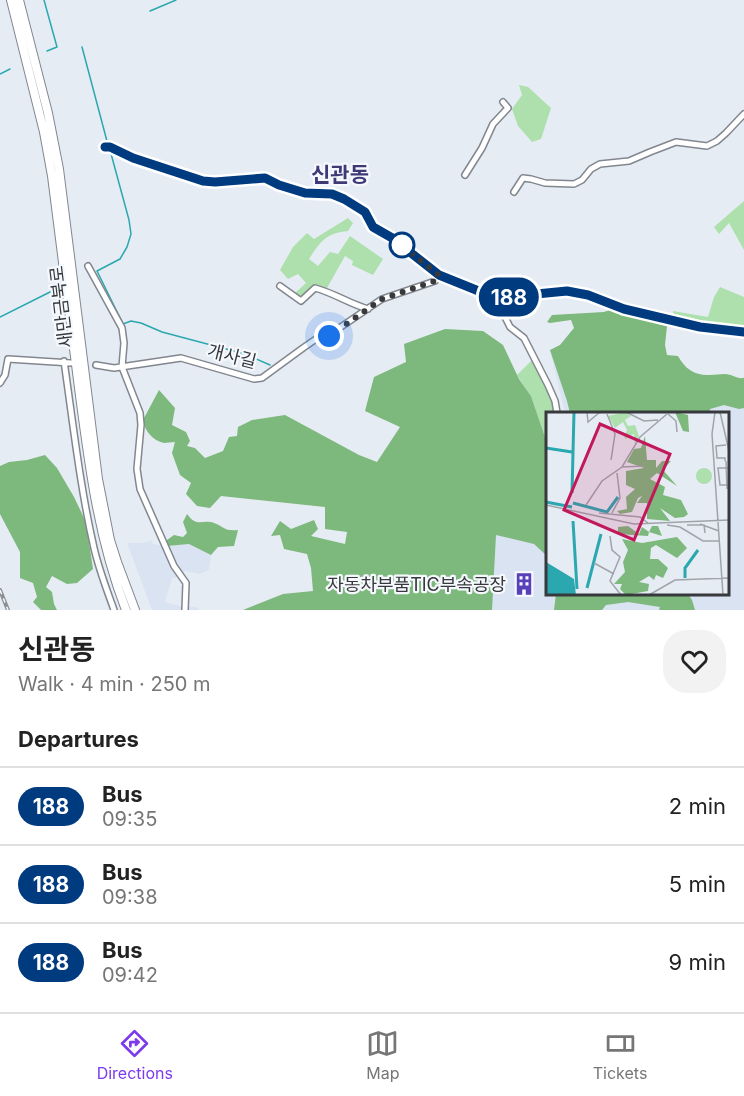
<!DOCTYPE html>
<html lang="en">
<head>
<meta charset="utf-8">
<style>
  :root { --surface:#fff; --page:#f2f2f2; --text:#222; --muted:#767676; --line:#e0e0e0; --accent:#7c3aed }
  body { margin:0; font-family:Inter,"Noto Sans KR",sans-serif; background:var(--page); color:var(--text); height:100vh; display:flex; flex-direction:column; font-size:22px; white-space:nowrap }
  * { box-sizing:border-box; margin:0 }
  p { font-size:20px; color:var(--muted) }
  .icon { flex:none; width:33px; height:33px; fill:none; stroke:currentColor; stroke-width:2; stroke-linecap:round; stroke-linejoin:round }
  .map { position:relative; height:610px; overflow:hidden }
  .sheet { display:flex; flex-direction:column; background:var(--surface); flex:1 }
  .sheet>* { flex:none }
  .badge { padding:0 12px; border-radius:20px; font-size:21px; line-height:39px }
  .you { position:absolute; width:30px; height:30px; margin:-15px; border:4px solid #fff; border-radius:50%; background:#1a73e8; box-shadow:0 0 0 9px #1a73e833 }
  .map>.badge { position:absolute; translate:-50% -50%; box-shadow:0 0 0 3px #fff }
  h2 { padding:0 18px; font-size:22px; line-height:54px }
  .round { display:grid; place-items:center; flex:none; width:63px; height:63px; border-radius:24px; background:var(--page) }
  .summary { display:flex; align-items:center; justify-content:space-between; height:102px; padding:0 18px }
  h1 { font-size:28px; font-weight:700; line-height:45px }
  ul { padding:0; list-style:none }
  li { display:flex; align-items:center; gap:18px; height:78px; padding:0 18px; border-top:2px solid var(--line) }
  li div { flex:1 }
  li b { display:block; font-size:22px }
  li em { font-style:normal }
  li .badge { min-width:66px; font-weight:700; text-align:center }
  .tab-bar { display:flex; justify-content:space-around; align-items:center; height:84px; border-top:2px solid var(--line); background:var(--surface); font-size:16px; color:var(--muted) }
  .tab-bar a { display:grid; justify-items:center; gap:3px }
  .tab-bar .current { color:var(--accent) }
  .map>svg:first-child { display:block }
  .built { fill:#d9e3f2 }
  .green { fill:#ade0ac }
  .forest { fill:#7db87c }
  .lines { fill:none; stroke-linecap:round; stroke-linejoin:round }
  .stream { stroke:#2ba8af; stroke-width:1.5 }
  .minor-casing { stroke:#82878f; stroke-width:8 }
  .highway-casing { stroke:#82878f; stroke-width:10 }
  .minor { stroke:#fff; stroke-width:5 }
  .highway { stroke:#fff; stroke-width:8 }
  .rail-casing { stroke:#8b8f94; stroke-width:4 }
  .rail { stroke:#f5f9fe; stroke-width:1.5; stroke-dasharray:4.5; stroke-linecap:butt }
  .line-casing { stroke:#fff; stroke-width:14 }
  .line { stroke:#003b80; stroke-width:9 }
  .walk { stroke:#37393c; stroke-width:6; stroke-dasharray:0 10.8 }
  .stop-dot { fill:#fff; stroke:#003b80; stroke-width:3 }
  .labels { text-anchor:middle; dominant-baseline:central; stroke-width:4.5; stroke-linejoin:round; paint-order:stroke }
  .street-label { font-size:18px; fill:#37393c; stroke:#f5f9fe }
  .poi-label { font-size:18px; fill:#37393c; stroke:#f5f9fe; text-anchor:end }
  .quarter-label { font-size:21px; font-weight:bold; fill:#413976; stroke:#f5f9fe }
  .inset-river { fill:none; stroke:#2ba8af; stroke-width:3 }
  .inset-road { fill:none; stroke:#a0a4aa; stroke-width:1.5 }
  .view { fill:#c2185b; fill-opacity:0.15; stroke:#c2185b; stroke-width:3 }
  .inset-edge { fill:none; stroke:#37393c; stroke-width:3 }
</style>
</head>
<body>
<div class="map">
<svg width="744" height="610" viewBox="0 0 744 610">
  <rect width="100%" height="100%" fill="#e6ecf4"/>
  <path class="built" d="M574,328L660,366L729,380L744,377V610H413L547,464L548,594H728V413H565L550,350L560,345Z
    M151,540L153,544L163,546L189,544L211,555L209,570L200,574L184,571V577L172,578L165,602L183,607H197L199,610H152L127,543H143Z"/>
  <path class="green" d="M519,85L528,87L551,108L541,139L532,142L518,126L512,109L522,95Z
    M744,201V250L729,223L719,234L714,227Z
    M348,218L353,223L348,231C326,233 320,242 309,259L318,266L330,252L338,254L350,236L383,259L373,275L352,265L353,261L345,256L327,288L313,286L301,298L295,293L306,283L298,274L288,279L280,270L293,247L307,233L314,239Z
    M720,287L744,297V327L705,323L674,316L673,311L708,317L714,297Z
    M532,360C542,377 552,394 555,413H548L547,443L531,396L517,375Z"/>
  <path class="forest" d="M613,309L641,316L658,324L667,326L665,345L667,355L678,356C685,369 695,376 710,375C715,375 720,374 725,374C732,374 736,379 744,378V408L739,409L724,405L710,409V413H570L567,401L550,350L560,345L574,328L571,320L550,323L547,322L552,315L604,312Z
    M445,329L483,331L503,345L519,379L531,396L547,443V556L534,544L496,535L492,610H243L283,594L313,591L311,568L307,554L284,549L280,535L271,536L280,521L291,529L314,520L318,529L311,536L345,544L347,532L325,529V507L221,496L210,508L197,506L186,494L191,483L180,475L172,453L175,442C171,442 167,443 164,443C153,441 144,430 143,420L159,390L175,408L172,425L186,432L190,441L187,446L195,448L205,458L223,451L229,437L237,436L238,427L252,420L285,415L359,455L377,462L400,427L365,411L374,377L406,362L404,344Z
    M45,455L57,468L74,497L86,522L93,569L77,583L67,584L52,576L46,587L52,592L54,604L57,610H41L33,602L37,597L33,583L20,578V552L0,514V466L9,462L27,460Z
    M187,514C197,528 202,519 214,523C227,528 223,531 238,530L234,546L218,547L211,555L189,544L167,546V540L174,535L183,537L187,533L183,522Z
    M556,594H688L692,600L695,610H659L660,607L628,602L606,605L602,610H554Z"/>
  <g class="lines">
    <path class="stream" d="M44,0L57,47L47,51
      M150,11L176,0
      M82,47L108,145
      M0,74L10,69
      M110,150L129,220L131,234L127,247L120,259L97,271L123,324L131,321L141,323L162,332L245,354L270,365
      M0,317L54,290"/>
    <g class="minor-casing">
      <path id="minor" d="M105,147H110L133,158L203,181L215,182L265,178L279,185L305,193L332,194L344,199L365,212L373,227L401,243L406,249L439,275L496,299L567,291L588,295L624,309L700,327L744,332
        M465,175L482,148L493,124L508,108L503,102
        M514,192L523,178L531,179L545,183L574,184L582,180L591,169L600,164L629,161L650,152L676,142L707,146L717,141L726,133L744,114
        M88,266L122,328L124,343L122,367L140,413L141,425L137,469L140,489L174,566L186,583L185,610
        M280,286L301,301L315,288C334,293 350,304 368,309
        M496,299L510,327L524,338L548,385L555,401L557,413
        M64,361C73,423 80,487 94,548C99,570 107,590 114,610
        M96,365L114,368L181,358L254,379L262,378L303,348L316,339L329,335L382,299L435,281L439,275
        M0,383L5,375L8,359L71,363"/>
    </g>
    <g class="highway-casing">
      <path id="highway" d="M11,0L44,132L52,176C61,247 70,317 79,388C89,464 98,538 126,610
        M19,0L48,113L59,169L98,479L110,540L117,562L135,610"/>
    </g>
    <use href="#minor" class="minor"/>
    <use href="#highway" class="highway"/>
    <g class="rail-casing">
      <path id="rail" d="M0,590L8,610"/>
    </g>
    <use href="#rail" class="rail"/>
  </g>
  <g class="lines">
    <g class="line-casing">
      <path id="line" d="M105,147H110L133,158L203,181L215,182L265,178L279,185L305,193L332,194L344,199L365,212L373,227L401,243L406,249L439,275L496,298L567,291L588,295L624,309L700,327L744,332"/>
    </g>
    <use href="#line" class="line"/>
    <path class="walk" d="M329,336L382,299L435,281L439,275L406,249L401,243L402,245"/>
  </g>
  <defs>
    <g id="building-bare" transform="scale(1.8)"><path d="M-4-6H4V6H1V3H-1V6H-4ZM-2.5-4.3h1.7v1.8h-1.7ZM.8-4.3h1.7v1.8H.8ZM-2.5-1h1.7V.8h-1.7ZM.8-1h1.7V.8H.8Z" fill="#5840b8" stroke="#f5f9fe" stroke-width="2.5" paint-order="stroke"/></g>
  </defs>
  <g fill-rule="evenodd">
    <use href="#building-bare" x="524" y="584"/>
  </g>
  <circle class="stop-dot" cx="402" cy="245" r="12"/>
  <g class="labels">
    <g class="street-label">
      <text transform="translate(61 307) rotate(-97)">새만금북로</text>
      <text transform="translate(232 356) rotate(14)">개사길</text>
    </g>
    <g class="poi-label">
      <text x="506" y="584">자동차부품TIC부속공장</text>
    </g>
    <g class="quarter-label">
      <text x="340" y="174">신관동</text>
    </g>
  </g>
  <g transform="translate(546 412)">
    <rect width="183" height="183" fill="#e6ecf4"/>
    <path d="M79,0L85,4L79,8L82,14L89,13L93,24L89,32L88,22L79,27L77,20L79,23L81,18L77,10L69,16L62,4ZM150 64a8 8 0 1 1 16 0a8 8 0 1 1-16 0Z" fill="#ade0ac"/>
    <path d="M129,0L142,3L143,20L137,19ZM99,24L101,48H110V56L116,49H125L117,58L131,74L111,61L104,67L119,75L117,83L135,88L142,102L138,105L129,106L114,96L124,109L101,107V91H91L96,84L92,86L86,100L74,102L71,99L81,97L80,85L89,77L80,73V59L98,56L81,50L88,37L95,36ZM82,114L93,122L96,115L103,120L106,114H112L116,124L103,120L102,124L72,122V115ZM131,125L141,136L131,146L110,133L105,136L104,147H112L122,156L117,166L110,163L108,168L103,164L93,170L103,172L102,179L80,183L74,177L76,172H68L79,160L77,150L82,138L76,127L96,131Z" fill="#7db87c"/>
    <path d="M0,150L28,167L30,183H0Z" fill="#2ba8af"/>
    <path class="inset-river" d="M0,36L26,40M26,81L28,0M0,90L26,95M27,91L61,100L72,85M27,109L31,177M139,166V156L152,138M41,176L55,122"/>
    <path class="inset-road" d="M41,0L42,10L54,0M80,0L98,9L112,8M169,0L166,22L177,183M174,0L183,39M61,2L69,22L65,48M122,2L130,9L131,20M179,49V46H171L170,34L180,33M180,49L181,77M76,55L98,54M183,56H172L174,73H183M0,93L88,112L183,108M40,93L56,69L76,55L94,25L121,2M53,101L94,105L102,111M66,101L74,86L71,61M154,112L173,119M121,113L134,115L157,129H173M141,113H158L159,121M64,124L66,138L74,145L64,169L75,183M48,151L68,162M103,183L129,168L183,166"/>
    <path class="view" d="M54,12L124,42L88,128L18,98Z"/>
    <rect width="183" height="183" class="inset-edge"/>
  </g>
</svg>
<div class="you" style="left:329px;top:336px"></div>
<b class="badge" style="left:509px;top:297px;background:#003b80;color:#fff">188</b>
</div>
<section class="sheet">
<div class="summary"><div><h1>신관동</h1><p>Walk · 4 min · 250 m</p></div><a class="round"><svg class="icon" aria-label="heart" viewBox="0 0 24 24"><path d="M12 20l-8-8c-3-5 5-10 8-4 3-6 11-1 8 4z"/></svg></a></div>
<h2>Departures</h2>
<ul>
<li><span class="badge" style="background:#003b80;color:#fff">188</span><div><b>Bus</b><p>09:35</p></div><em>2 min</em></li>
<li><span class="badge" style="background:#003b80;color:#fff">188</span><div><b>Bus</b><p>09:38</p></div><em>5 min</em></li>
<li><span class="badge" style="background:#003b80;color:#fff">188</span><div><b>Bus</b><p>09:42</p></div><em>9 min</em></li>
</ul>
</section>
<nav class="tab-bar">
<a class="current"><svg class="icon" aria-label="directions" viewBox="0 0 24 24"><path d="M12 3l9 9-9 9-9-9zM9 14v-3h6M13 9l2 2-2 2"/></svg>Directions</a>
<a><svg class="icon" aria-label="map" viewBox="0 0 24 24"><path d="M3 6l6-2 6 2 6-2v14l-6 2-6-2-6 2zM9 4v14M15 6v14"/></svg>Map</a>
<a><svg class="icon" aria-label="tickets" viewBox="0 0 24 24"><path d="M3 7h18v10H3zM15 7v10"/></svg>Tickets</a>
</nav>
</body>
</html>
